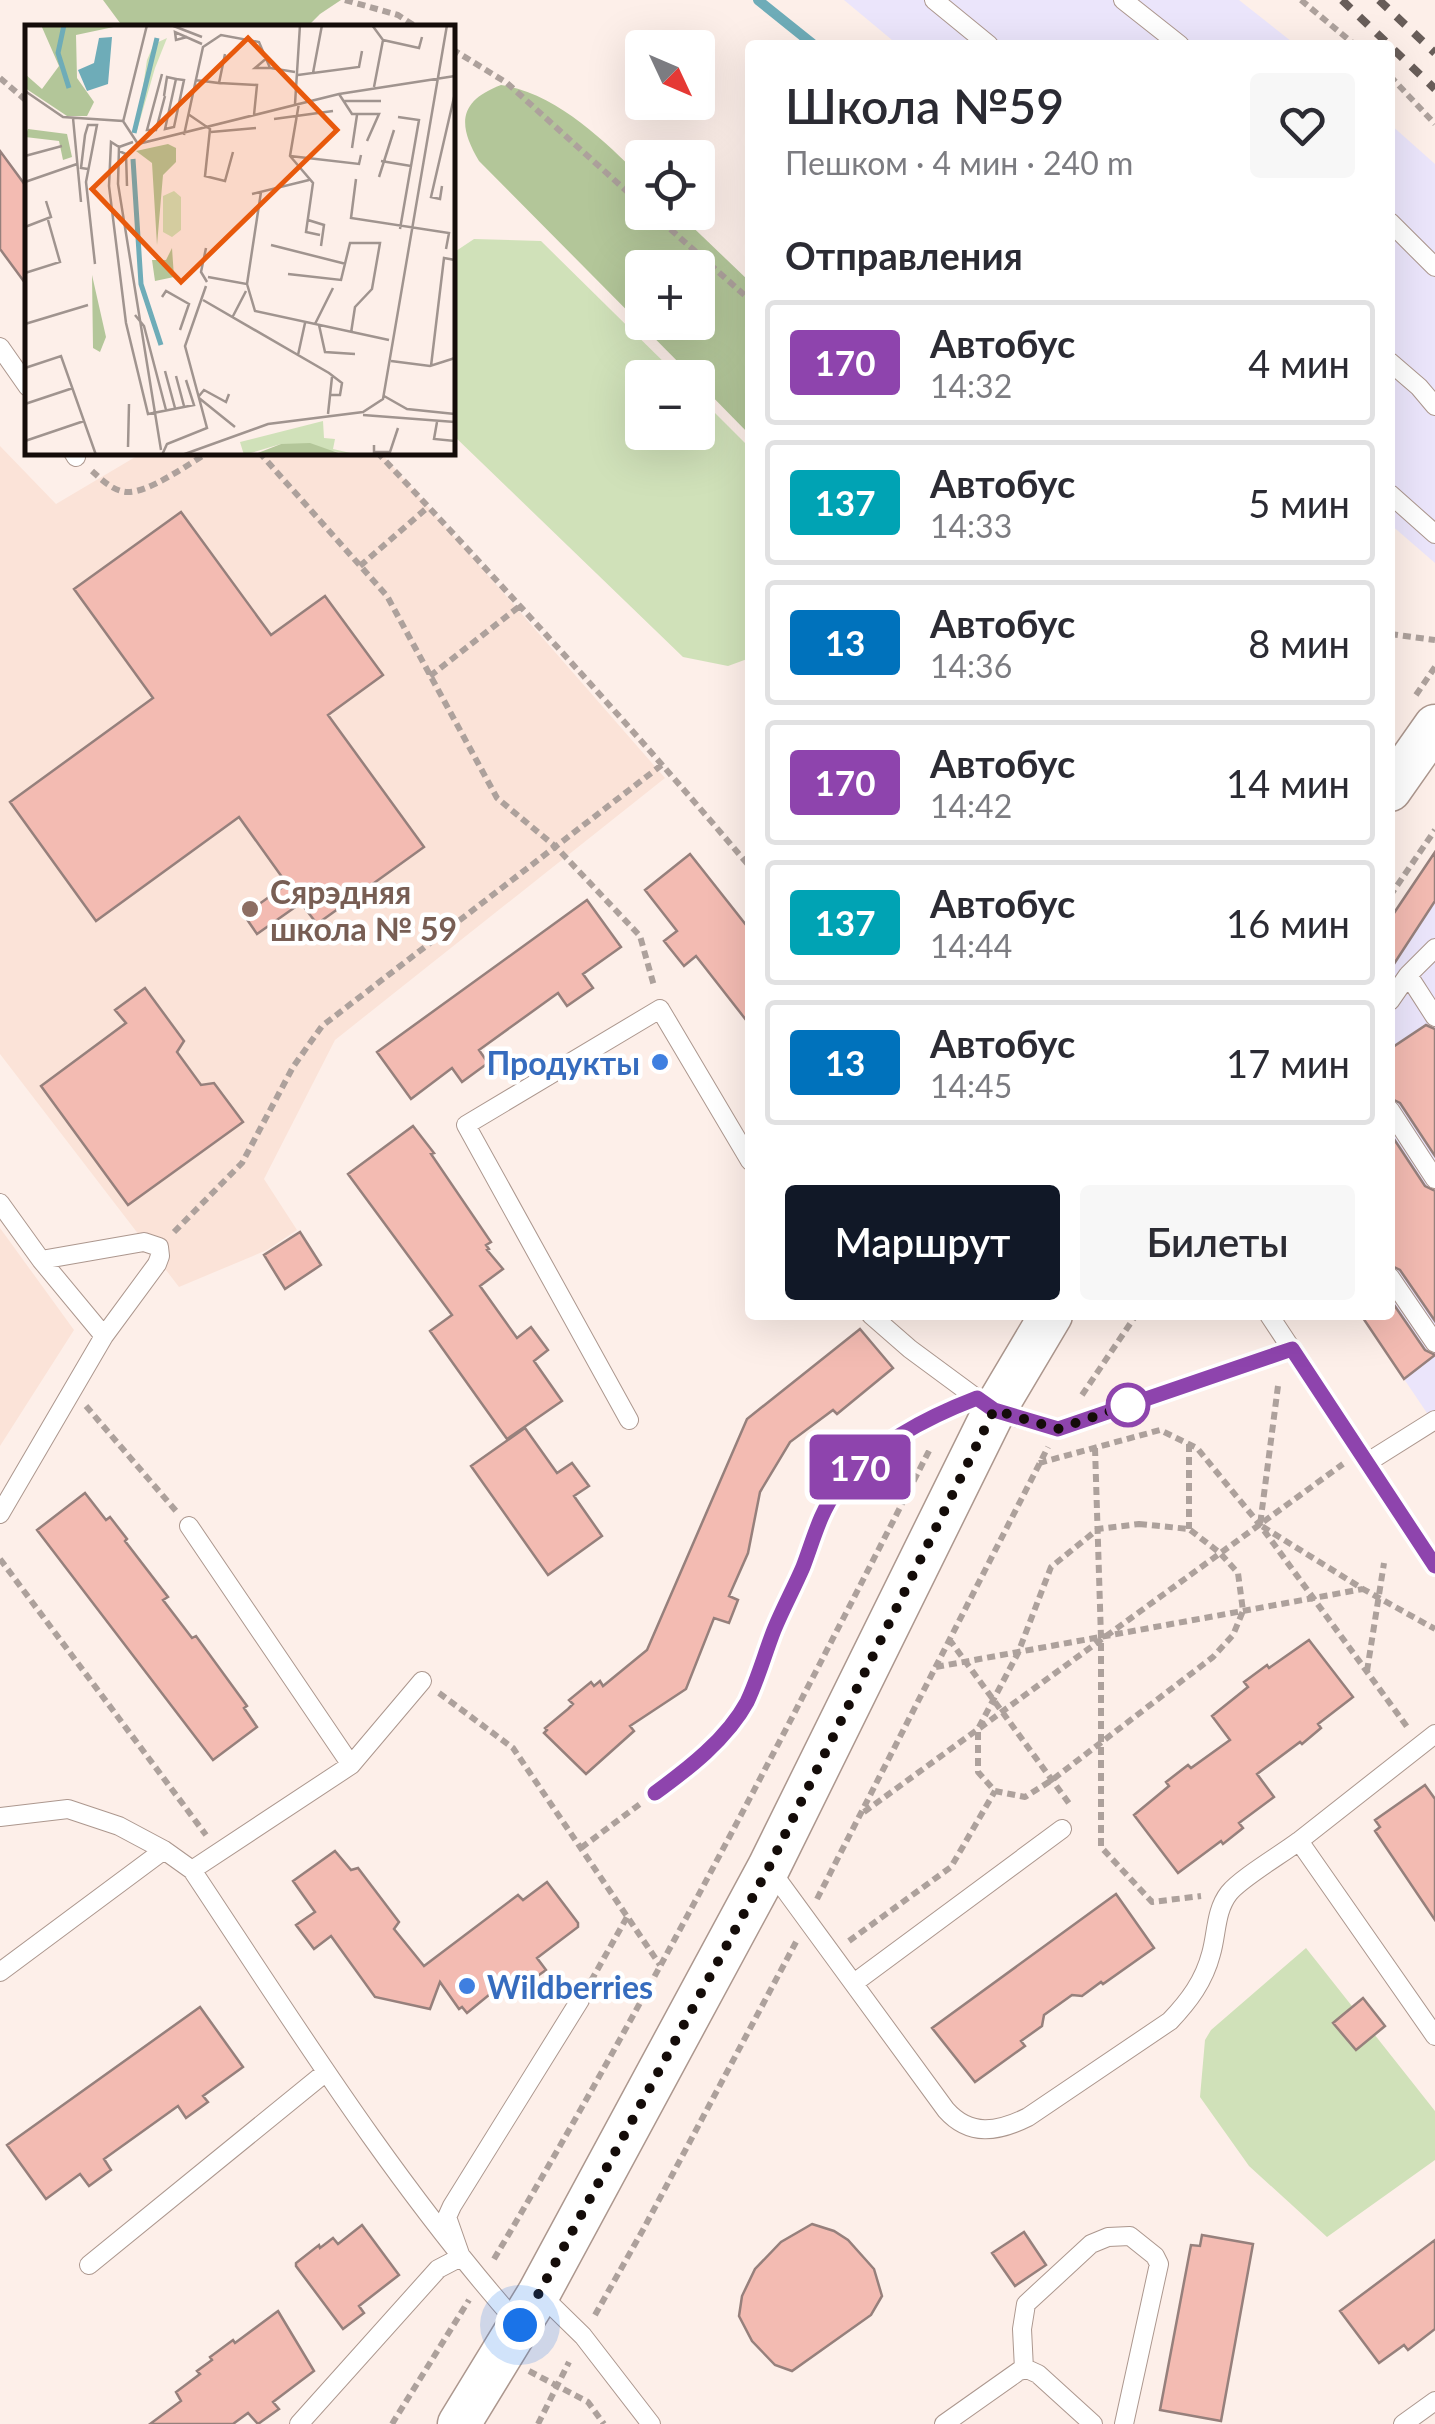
<!DOCTYPE html>
<html lang="ru">
<head>
<meta charset="utf-8">
<style>
  :root { --surface:#fff; --page:#f7f7f7; --text:#2b2b33; --muted:#7c7c81; --line:#e1e1e2; --accent:#111827 }
  body { margin:0; font-family:Lato,sans-serif; background:var(--page); color:var(--text); height:100vh; display:flex; flex-direction:column; font-size:38px; white-space:nowrap }
  * { box-sizing:border-box; margin:0 }
  p { font-size:32px; color:var(--muted) }
  .icon { flex:none; width:55px; height:55px; fill:none; stroke:currentColor; stroke-width:2; stroke-linecap:round; stroke-linejoin:round }
  .map { position:relative; flex:1; overflow:hidden }
  .drawer { position:absolute; left:745px; top:40px; width:650px; height:1280px; display:flex; flex-direction:column; background:var(--surface); border-radius:10px; box-shadow:0 10px 40px #0002 }
  .drawer>* { flex:none }
  .badge { padding:0 20px; border-radius:8px; font-size:35px; line-height:65px }
  .needle { width:65px; rotate:134deg }
  .controls { position:absolute; left:625px; top:30px; display:grid; gap:20px }
  .controls a { display:grid; place-items:center; width:90px; height:90px; border-radius:10px; background:var(--surface); box-shadow:0 10px 40px #0002; font-size:50px }
  .you { position:absolute; width:50px; height:50px; margin:-25px; border:8px solid #fff; border-radius:50%; background:#1a73e8; box-shadow:0 0 0 15px #1a73e833 }
  .map>.badge { position:absolute; translate:-50% -50%; box-shadow:0 0 0 5px #fff }
  h2 { padding:0 40px; font-size:38px; line-height:90px }
  .round { display:grid; place-items:center; flex:none; width:105px; height:105px; border-radius:10px; background:var(--page) }
  .summary { display:flex; align-items:center; justify-content:space-between; height:170px; padding:0 40px }
  h1 { font-size:48px; font-weight:600; line-height:75px }
  .action { display:flex; gap:20px; margin-top:auto; padding:20px 40px }
  .action a { flex:1; height:115px; border-radius:10px; background:var(--accent); color:#fff; font-size:40px; font-weight:600; line-height:115px; text-align:center }
  .action a+a { background:var(--page); color:var(--text) }
  ul { padding:0; list-style:none }
  li { display:flex; align-items:center; gap:30px; height:125px; margin:0 20px 15px; padding:0 20px; border:5px solid var(--line); border-radius:10px }
  li div { flex:1 }
  li b { display:block; font-size:38px }
  li em { font-style:normal }
  li .badge { min-width:110px; font-weight:700; text-align:center }
  .map>svg:first-child { display:block }
  .industrial { fill:#ebe5fb }
  .education { fill:#fbe3d8 }
  .green { fill:#d0e1b9 }
  .forest { fill:#b3c699; fill-rule:evenodd }
  .lines { fill:none; stroke-linecap:round; stroke-linejoin:round }
  .stream { stroke:#6eacb8; stroke-width:10 }
  .building { fill:#f3bbb2; stroke:#96807c; stroke-width:2.5 }
  .service-casing { stroke:#ac978e; stroke-width:20 }
  .tertiary-casing { stroke:#ac978e; stroke-width:45 }
  .path { stroke:#ada19c; stroke-width:6; stroke-dasharray:8 5; stroke-linecap:butt }
  .service { stroke:#fff; stroke-width:18 }
  .tertiary { stroke:#fff; stroke-width:42 }
  .rail { stroke:#685d59; stroke-width:8; stroke-dasharray:12 12; stroke-linecap:butt }
  .line-casing { stroke:#fff; stroke-width:22 }
  .line { stroke:#8e44ad; stroke-width:15 }
  .walk { stroke:#140c09; stroke-width:10; stroke-dasharray:0 18 }
  .education-dot { fill:#8d6e63; stroke:#fff; stroke-width:4 }
  .shop-dot { fill:#3f7fe0; stroke:#fff; stroke-width:4 }
  .stop-dot { fill:#fff; stroke:#8e44ad; stroke-width:5 }
  .labels { text-anchor:middle; dominant-baseline:central; stroke-width:9; stroke-linejoin:round; paint-order:stroke }
  .education-label { font-size:32px; font-weight:bold; fill:#785e54; stroke:#fff; text-anchor:start }
  .shop-label { font-size:32px; font-weight:bold; fill:#366cbe; stroke:#fff; text-anchor:end }
  .inset-river { fill:none; stroke:#6eacb8; stroke-width:5 }
  .inset-road { fill:none; stroke:#a0948f; stroke-width:2.5 }
  .view { fill:#e8590c; fill-opacity:0.15; stroke:#e8590c; stroke-width:5 }
  .inset-edge { fill:none; stroke:#140c09; stroke-width:5 }
</style>
</head>
<body>
<div class="map">
<svg width="1435" height="2424" viewBox="0 0 1435 2424">
  <rect width="100%" height="100%" fill="#fdefe9"/>
  <path class="industrial" d="M844,0H1239L1296,45H898Z
    M1390,124L1435,164V563L1390,524Z
    M1435,851V1425L1361,1315H1390V919Z"/>
  <path class="education" d="M0,446L56,504L142,453H381L665,778L335,1040L264,1179L297,1230L267,1250L179,1287L0,1054Z
    M0,1228L74,1330L0,1446Z"/>
  <path class="green" d="M474,239L541,241L679,377L642,378V432H698V396L750,448V658L728,666L683,657L453,435V253Z
    M1306,1948L1435,2111V2160L1327,2237L1249,2166L1200,2097L1205,2040L1211,2030Z"/>
  <path class="forest" d="M103,0H341L320,14L306,28L123,27Z
    M501,85C557,94 603,140 642,178V212L678,213L750,282V435L698,382V378L693,377L479,161C457,124 459,101 501,85ZM642,268H698V322H642Z"/>
  <g class="lines">
    <path class="stream" d="M758,0L814,45"/>
  </g>
  <path class="building" d="M0,151L28,189V287L0,249Z
    M181,512L271,635L325,596L383,675L328,715L424,847L317,924L301,903L257,934L244,915L287,884L239,817L96,921L10,802L153,698L74,589Z
    M1435,852V901L1390,970V919Z
    M690,854L750,930V1025L696,956L684,966L664,941L677,931L645,890Z
    M587,900L621,947L583,974L593,988L567,1006L558,993L479,1050L488,1063L462,1082L452,1068L411,1099L377,1052Z
    M145,988L184,1041L177,1052L201,1085L214,1083L243,1122L128,1205L41,1086L126,1023L115,1010Z
    M1426,1025L1435,1029V1156L1400,1103L1390,1098V1049Z
    M413,1126L434,1153L431,1154L491,1242L486,1245L489,1249L487,1250L503,1269L480,1286L517,1338L531,1327L548,1350L534,1361L562,1401L507,1439L430,1331L452,1315L348,1174Z
    M1390,1133L1425,1186L1435,1191V1321L1400,1270L1390,1265Z
    M300,1232L321,1265L285,1289L264,1255Z
    M1390,1299L1425,1350L1435,1355L1404,1379L1361,1315H1390Z
    M860,1329L893,1368L837,1414L833,1410L790,1442L760,1492L748,1553L729,1596L738,1600L729,1623L714,1618L686,1689L630,1726L634,1731L586,1774L544,1733L547,1730L545,1728L568,1709L573,1704L569,1700L591,1682L594,1686L600,1681L603,1686L647,1650L747,1419Z
    M525,1428L557,1473L572,1463L589,1486L574,1496L602,1536L548,1575L471,1466Z
    M85,1493L106,1520L110,1517L127,1539L125,1541L168,1597L163,1600L192,1638L196,1636L247,1706L244,1708L257,1727L213,1760L37,1530Z
    M1309,1640L1353,1697L1318,1724L1321,1728L1302,1744L1300,1742L1257,1774L1274,1797L1239,1823L1243,1828L1223,1844L1221,1841L1178,1873L1134,1815L1169,1786L1166,1782L1188,1765L1191,1768L1230,1740L1212,1716L1248,1687L1244,1682L1267,1665L1269,1668Z
    M1425,1785L1435,1799V1920L1375,1831L1380,1827L1375,1820Z
    M335,1851L351,1870L358,1868L399,1922L394,1929L424,1966L518,1895L523,1900L547,1882L578,1923V1927L537,1958L546,1970L526,1984L517,1972L467,2013L462,2007L459,2009L440,1982L430,2009L375,1997L331,1936L314,1949L296,1925L315,1912L293,1881Z
    M1116,1894L1154,1948L1103,1984L1101,1982L1082,1996L1072,1995L1044,2015L1042,2026L1021,2041L1025,2046L975,2082L932,2028Z
    M1363,1998L1385,2026L1356,2050L1333,2023Z
    M200,2007L243,2067L203,2096L208,2102L186,2118L178,2106L104,2159L111,2170L89,2186L80,2174L46,2199L7,2145Z
    M812,2224L834,2231L848,2240L874,2269L882,2296L871,2315L792,2371L775,2365L752,2341L739,2316L742,2296L755,2269L781,2242Z
    M362,2225L399,2275L359,2306L364,2313L343,2329L296,2266V2263L319,2245L320,2248L333,2238L338,2244Z
    M1024,2232L1046,2265L1015,2286L992,2253Z
    M1202,2235L1253,2244L1221,2421L1160,2410L1191,2245L1200,2246Z
    M1435,2240V2329L1408,2350L1404,2345L1379,2363L1340,2311Z
    M278,2311L314,2371L273,2402L279,2409L258,2424L248,2413L233,2424H150L181,2401L176,2392L200,2374L197,2371L212,2360L210,2357L233,2340L235,2343Z"/>
  <g class="lines">
    <g class="service-casing">
      <path id="service" d="M934,0L989,45
        M1123,0L1180,45
        M1390,222L1435,267
        M0,347L28,387
        M1390,362L1419,387L1435,406
        M73,452L76,457
        M1390,494L1435,534
        M1435,948L1408,975L1435,1017
        M1390,1001L1408,975
        M1390,1110L1435,1179
        M0,1203L41,1260L104,1336
        M1390,1277L1435,1343
        M871,1315L910,1349L994,1411L1058,1429L1292,1349
        M1269,1315L1435,1566
        M629,1420L466,1125L660,1009L750,1161
        M1368,1462L1435,1420
        M0,1514L104,1336L157,1264L160,1256L159,1247L144,1242L41,1260
        M189,1526L351,1765
        M1435,1734L1299,1841L1435,2036
        M655,1793C688,1770 728,1739 747,1702C758,1679 765,1653 774,1630C783,1608 794,1588 803,1567C813,1541 820,1512 837,1490C873,1445 925,1418 977,1398
        M0,1817L68,1809L119,1826L164,1850L192,1870C295,2025 395,2185 519,2325
        M769,1868L946,2110C970,2137 998,2132 1028,2117L1170,2021C1189,2001 1204,1981 1211,1954C1217,1934 1215,1911 1229,1893C1241,1878 1282,1854 1299,1841
        M192,1870L351,1765L422,1681
        M0,1972L164,1850
        M854,1983L1062,1829
        M89,2265L326,2072
        M539,2293L583,2336L651,2424
        M1024,2369L1022,2329L1026,2304L1091,2244L1108,2237L1130,2236L1155,2256L1159,2264L1124,2424
        M299,2424L438,2269L461,2257L447,2217L452,2206L580,2000
        M944,2424L1019,2371L1027,2369L1038,2374L1093,2424
        M1403,2424L1435,2401"/>
    </g>
    <g class="tertiary-casing">
      <path id="tertiary" d="M1390,790L1435,726
        M459,2424L539,2293L769,1867L994,1411L1051,1315"/>
    </g>
    <path class="path" d="M345,0L398,15L418,28
      M1301,0L1355,45
      M452,49L507,83L642,205
      M1390,76L1435,124
      M0,78L28,102
      M651,212L750,300
      M259,452L387,596L497,798L556,847L640,936L654,986
      M377,452C505,588 630,725 750,867
      M92,471C102,480 113,491 127,492C149,493 190,463 209,452
      M360,566L428,507
      M1390,634L1435,640
      M430,676L520,606
      M1416,695L1435,667
      M1390,896L1435,830
      M174,1232L242,1163L293,1067L322,1026L663,764
      M1278,1386L1260,1525L1363,1589L1435,1629
      M1082,1395L1136,1315
      M86,1406L176,1511
      M1189,1444V1529
      M1095,1448L1101,1638V1847L1152,1902L1201,1896
      M1039,1463L1160,1430L1197,1448L1260,1525L1408,1728
      M1139,1524L1189,1529L1220,1553L1238,1573L1243,1611L1233,1635L1213,1657L1052,1780L1025,1797L995,1791L978,1772V1729L1018,1653L1051,1567L1098,1529Z
      M0,1559L206,1835
      M949,1639L1071,1806
      M936,1667L1363,1589
      M1367,1671L1384,1563
      M439,1693L513,1748L660,1965
      M864,1812L1343,1464
      M581,1848L640,1804
      M817,1899L1048,1447
      M849,1941L951,1867L995,1791
      M591,1981L627,1917
      M494,2259C651,1995 791,1721 931,1447
      M595,2315L644,2228L796,1942
      M529,2371L588,2402L604,2424
      M392,2424L469,2300
      M538,2424L569,2362"/>
    <use href="#service" class="service"/>
    <use href="#tertiary" class="tertiary"/>
    <path class="rail" d="M1342,0L1435,89
      M1379,0L1435,53"/>
  </g>
  <g class="lines">
    <g class="line-casing">
      <path id="line" d="M655,1793C688,1769 727,1739 747,1702C758,1679 765,1653 774,1630C783,1608 794,1588 803,1567C813,1541 820,1512 837,1490C873,1445 925,1418 977,1398L994,1410L1058,1429L1292,1349L1435,1566"/>
    </g>
    <use href="#line" class="line"/>
    <path class="walk" d="M520,2325L539,2293L769,1867L994,1410L1058,1429L1128,1405"/>
  </g>
  <circle class="education-dot" cx="250" cy="909" r="10"/>
  <g class="shop-dot">
    <circle cx="660" cy="1062" r="10"/>
    <circle cx="467" cy="1986" r="10"/>
  </g>
  <circle class="stop-dot" cx="1128" cy="1405" r="20"/>
  <g class="labels">
    <g class="education-label">
      <text x="270" y="891">Сярэдняя<tspan x="270" dy="37">школа № 59</tspan></text>
    </g>
    <g class="shop-label">
      <text x="640" y="1062">Продукты</text>
      <text x="487" y="1986" text-anchor="start">Wildberries</text>
    </g>
  </g>
  <g transform="translate(25 25)">
    <rect width="430" height="430" fill="#fdefe9"/>
    <path d="M142,13L130,43L111,109L122,35L129,19ZM149,166L156,172V205L147,212L138,207V171ZM298,396L299,413L310,414L308,424L334,430L256,419L219,430L215,417Z" fill="#d0e1b9"/>
    <path d="M16,0H98L51,10L52,53L69,77L62,91H42L0,63V49L17,64L34,41ZM3,104L42,109L47,132L38,135L34,116L0,112ZM143,119L151,123V137L138,150L132,220L127,138L111,126ZM147,223L149,252L130,256L127,235H141ZM67,250L81,312L75,327L68,323ZM285,418L319,430H228L256,419Z" fill="#b3c699"/>
    <path d="M87,12L83,59L62,66L53,45L69,38L74,13Z" fill="#6eacb8"/>
    <path class="inset-river" d="M39,0L33,28L44,63M109,108L132,13M108,134L116,259L136,320"/>
    <path class="inset-road" d="M146,0L177,12M347,0L358,15L349,62M162,12L151,15L150,7L177,19M358,15L394,23L397,12M243,32L230,43H245M288,48L334,42L337,26M137,49L122,105H131L140,71M273,50L288,48L297,0M170,55L194,58L200,29M194,58L232,60L229,90M0,66L38,92L98,96L113,119L314,69L430,51M314,69L327,89H354L342,116M139,71L142,52L151,54L140,104L149,102L159,55L151,54M318,76H356M274,78L265,131L288,158L281,207L295,210M270,79L275,0M163,89L185,104L180,151L200,156L208,127M373,92L394,95L375,204M48,93L56,177M249,94L308,86M98,97L122,0M186,107L231,103M159,110L178,22L196,10L234,17L245,43L270,47M108,117L94,122L93,159L136,425M94,122L86,117L84,161L101,298L123,389L169,380L161,355M327,123L332,90M94,126L101,129L102,161M0,131L37,121M265,131L334,139L336,130M356,136L386,141M63,144L56,143L60,110L63,100H72L61,157L70,239M354,152L369,105M331,154L326,193L424,208L421,224M0,157L52,139M417,161L415,174L406,172L430,68M227,169L284,155M283,195L299,200L296,221M0,202L26,192L21,176M246,220L321,239M181,223L176,247L182,257M0,248L35,237L23,195M263,249L316,255L325,218H355L347,264L330,282L326,308M183,252L222,259L230,286L364,315M222,259L236,167M137,272L141,266L164,279L155,305M178,275L304,348L317,358L315,370H305M430,285V323M110,290L119,301L141,385M207,293L221,266M0,299L63,280M290,299L308,263M294,300L300,327L330,329M273,330L280,298M366,336L405,341L430,333M406,341L419,233L430,235M0,343L36,331L71,430M140,346L150,383M151,351L159,381M174,371L179,365L201,377L204,369M359,371L382,384L430,389M174,373L160,321L181,261M174,373L210,402M0,379L48,363M303,389L307,352M338,390L430,397M412,397L409,414L430,416M0,416L59,396M349,420V427H365L373,403M103,422L104,379M137,430L142,419L182,403L174,373M157,430L243,399L338,387L358,374L422,0"/>
    <path class="view" d="M223,13L312,105L156,257L67,164Z"/>
    <rect width="430" height="430" class="inset-edge"/>
  </g>
</svg>
<div class="controls">
<a><svg class="needle" viewBox="-14 -14 28 28"><path d="M0-13l5 13h-10z" fill="#e53935"/><path d="M0 13l5-13h-10z" fill="#7c7c81"/></svg></a>
<a><svg class="icon" aria-label="locate" viewBox="0 0 24 24"><circle cx="12" cy="12" r="6"/><path d="M12 2v4M12 18v4M2 12h4M18 12h4"/></svg></a>
<a>+</a>
<a>−</a>
</div>
<div class="you" style="left:520px;top:2325px"></div>
<b class="badge" style="left:860px;top:1467px;background:#8e44ad;color:#fff">170</b>
<section class="drawer">
<div class="summary"><div><h1>Школа №59</h1><p>Пешком · 4 мин · 240 m</p></div><a class="round"><svg class="icon" aria-label="heart" viewBox="0 0 24 24"><path d="M12 20l-8-8c-3-5 5-10 8-4 3-6 11-1 8 4z"/></svg></a></div>
<h2>Отправления</h2>
<ul>
<li><span class="badge" style="background:#8e44ad;color:#fff">170</span><div><b>Автобус</b><p>14:32</p></div><em>4 мин</em></li>
<li><span class="badge" style="background:#00a3b4;color:#fff">137</span><div><b>Автобус</b><p>14:33</p></div><em>5 мин</em></li>
<li><span class="badge" style="background:#0072bc;color:#fff">13</span><div><b>Автобус</b><p>14:36</p></div><em>8 мин</em></li>
<li><span class="badge" style="background:#8e44ad;color:#fff">170</span><div><b>Автобус</b><p>14:42</p></div><em>14 мин</em></li>
<li><span class="badge" style="background:#00a3b4;color:#fff">137</span><div><b>Автобус</b><p>14:44</p></div><em>16 мин</em></li>
<li><span class="badge" style="background:#0072bc;color:#fff">13</span><div><b>Автобус</b><p>14:45</p></div><em>17 мин</em></li>
</ul>
<div class="action"><a>Маршрут</a><a>Билеты</a></div>
</section>
</div>
</body>
</html>
